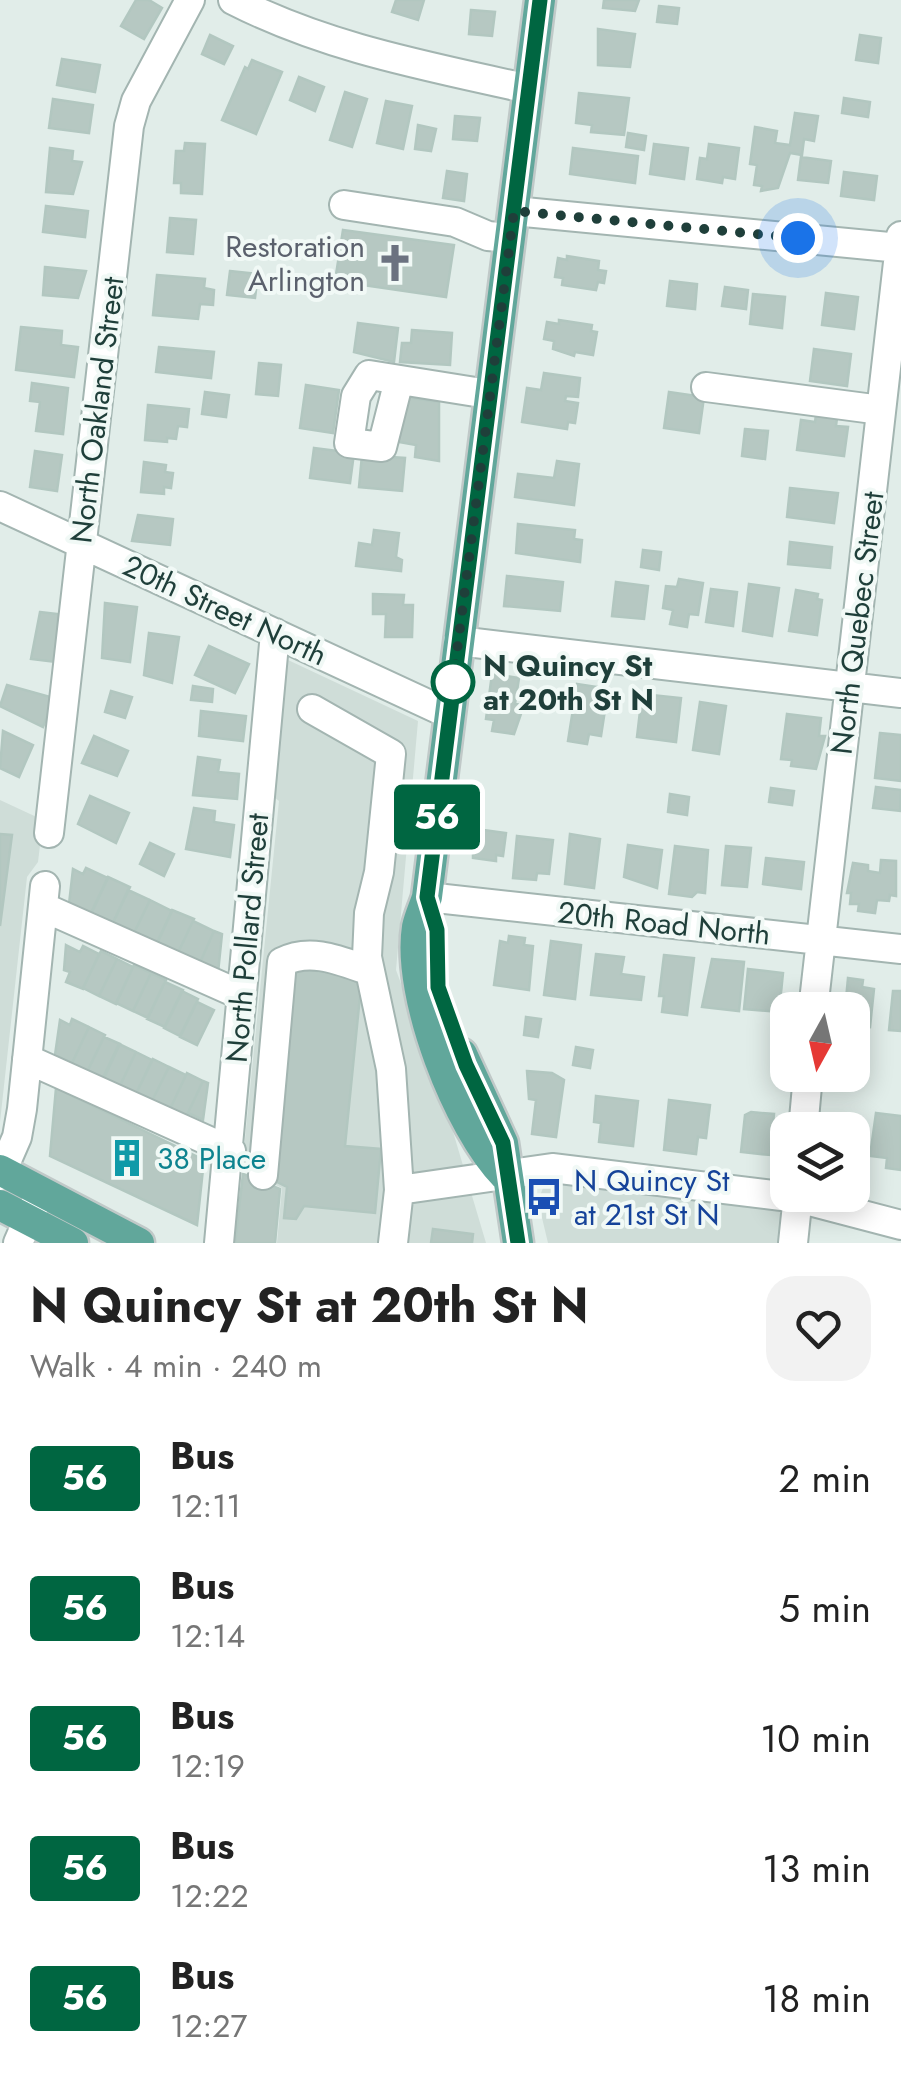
<!DOCTYPE html>
<html lang="en">
<head>
<meta charset="utf-8">
<style>
  :root { --surface:#fff; --page:#f2f2f2; --text:#222; --muted:#767676 }
  body { margin:0; font-family:Jost,sans-serif; background:var(--page); color:var(--text); height:100vh; display:flex; flex-direction:column; font-size:38px; white-space:nowrap }
  * { box-sizing:border-box; margin:0 }
  p { font-size:32px; color:var(--muted) }
  .icon { flex:none; width:55px; height:55px; fill:none; stroke:currentColor; stroke-width:2; stroke-linecap:round; stroke-linejoin:round }
  .map { position:relative; height:1243px; overflow:hidden }
  .details { display:flex; flex-direction:column; background:var(--surface); flex:1 }
  .details>* { flex:none }
  .badge { padding:0 20px; border-radius:8px; font-size:35px; line-height:65px }
  .needle { width:65px; rotate:188deg }
  .tools { position:absolute; left:770px; top:992px; display:grid; gap:20px }
  .tools a { display:grid; place-items:center; width:100px; height:100px; border-radius:20px; background:var(--surface); box-shadow:0 5px 25px #0003; font-size:50px }
  .you { position:absolute; width:50px; height:50px; margin:-25px; border:8px solid #fff; border-radius:50%; background:#1a73e8; box-shadow:0 0 0 15px #1a73e833 }
  .map>.badge { position:absolute; translate:-50% -50%; box-shadow:0 0 0 5px #fff }
  .round { display:grid; place-items:center; flex:none; width:105px; height:105px; border-radius:30px; background:var(--page) }
  .summary { display:flex; align-items:center; justify-content:space-between; height:170px; padding:0 30px }
  h1 { font-size:48px; font-weight:700; line-height:75px }
  ul { padding:0; list-style:none }
  li { display:flex; align-items:center; gap:30px; height:130px; padding:0 30px }
  li div { flex:1 }
  li b { display:block; font-size:38px }
  li em { font-style:normal }
  li .badge { min-width:110px; font-weight:700; text-align:center }
  .map>svg:first-child { display:block }
  .built { fill:#cfddd8 }
  .building { fill:#b6c8c2; stroke:#b2c7c0; stroke-width:2.5 }
  .lines { fill:none; stroke-linecap:round; stroke-linejoin:round }
  .minor-casing { stroke:#a3b5b1; stroke-width:32 }
  .major-casing { stroke:#c0c9c8; stroke-width:35 }
  .minor { stroke:#fff; stroke-width:28 }
  .major { stroke:#61a79b; stroke-width:30 }
  .line-casing { stroke:#fff; stroke-width:22 }
  .line { stroke:#006641; stroke-width:15 }
  .walk { stroke:#1f3f3a; stroke-width:10; stroke-dasharray:0 18 }
  .stop-dot { fill:#fff; stroke:#006641; stroke-width:5 }
  .labels { text-anchor:middle; dominant-baseline:central; stroke-width:8; stroke-linejoin:round; paint-order:stroke }
  .worship-label { font-size:30px; fill:#5b616d; stroke:#f1f9f6; text-anchor:end }
  .street-label { font-size:30px; fill:#1f3f3a; stroke:#f1f9f6 }
  .stop-label { font-size:30px; font-weight:bold; fill:#1f3f3a; stroke:#f1f9f6; text-anchor:start }
  .culture-label { font-size:30px; fill:#0d838f; stroke:#f1f9f6; text-anchor:start }
  .transit-label { font-size:30px; fill:#164399; stroke:#f1f9f6; text-anchor:start }
</style>
</head>
<body>
<div class="map">
<svg width="901" height="1243" viewBox="0 0 901 1243">
  <rect width="100%" height="100%" fill="#e1ede9"/>
  <path class="built" d="M288,660L418,721L396,970L443,1098L486,1243H277L282,1188L242,1169L279,801L274,797Z
    M0,800L43,820L38,862L27,877L0,1122Z
    M557,1182L782,1209L785,1214L782,1243H548L538,1201L543,1188Z"/>
  <path class="building" d="M136,0H149L162,8L144,39L121,26Z
    M396,0H424L418,20L392,12Z
    M604,0H639L635,11L603,8Z
    M659,6L679,8L677,24L657,22Z
    M471,10L495,12L492,36L469,34Z
    M598,29L635,34L630,67L598,65Z
    M210,35L233,46L224,64L202,54Z
    M860,35L881,38L878,63L856,60Z
    M62,59L100,65L95,92L57,85Z
    M252,60L282,72L256,134L222,120L245,67L248,69Z
    M299,77L324,87L315,111L290,100Z
    M345,92L367,99L352,147L330,140Z
    M579,93L629,98L624,135L591,132L592,125L576,123Z
    M844,98L870,102L868,117L842,113Z
    M53,99L93,105L89,133L49,128Z
    M386,101L412,106L403,149L377,143Z
    M795,113L818,116L814,141L804,139L802,155L790,153L778,188L761,191L762,186L754,185L757,165L750,164L755,127L777,131L775,143L790,145Z
    M455,116L480,118L477,141L453,139Z
    M418,125L436,129L431,151L415,149Z
    M628,133L646,136L644,150L626,147Z
    M185,143L205,144L202,194L181,193V183H174L176,151H184Z
    M654,144L688,148L684,179L650,174Z
    M709,144L739,148L735,179L723,177L722,183L697,179L700,158L707,159Z
    M50,148L73,151L72,161L82,162L73,194L46,192Z
    M573,148L638,156L635,183L570,174Z
    M801,157L831,161L828,183L798,180Z
    M447,171L467,174L464,201L443,198Z
    M844,172L877,176L874,200L841,196Z
    M46,206L88,211L85,237L43,232Z
    M170,218L196,220L193,254L167,252Z
    M343,230L454,245L446,297L335,281Z
    M567,256L599,261L598,270L606,271L604,283L598,282L596,290L562,285L563,278L555,277L558,258L567,260Z
    M45,267L86,271L78,298L43,295Z
    M230,271L258,274L255,298L227,295Z
    M157,275L205,279L204,288L214,290L213,305L200,304L198,319L153,315Z
    M670,281L697,284L695,309L667,306Z
    M725,287L748,290L746,309L722,306Z
    M826,293L858,297L854,329L822,325Z
    M753,294L785,297L782,328L750,324Z
    M559,320L592,325L591,331L597,332L593,355L575,352L574,356L553,349L554,341L544,339L547,322L559,324Z
    M358,323L398,328L394,362L354,352Z
    M21,327L62,331L61,345L78,347L74,377L16,370Z
    M412,330L452,333L450,365L400,362L402,343H411Z
    M159,347L214,352L211,378L156,372Z
    M814,349L851,354L847,386L810,381Z
    M259,363L281,365L278,396L256,394Z
    M544,373L580,378L578,397L566,396L565,401L578,403L575,423L568,422L567,429L522,422L527,388L541,390Z
    M32,383L68,388L63,434L36,431L40,402L30,401Z
    M306,385L339,390L333,433L300,428Z
    M205,392L229,395L226,417L202,414Z
    M669,392L704,397L699,433L664,428Z
    M406,397L439,402V461L415,457L416,445L399,442Z
    M148,405L189,409L187,427L178,426L176,439L167,438V442L145,440Z
    M817,408L838,410L836,426L848,427L844,456L797,450L801,420L815,422Z
    M745,429L768,431L765,459L742,456Z
    M314,448L354,453L350,483L310,478Z
    M35,451L62,455L57,491L30,487Z
    M362,455L405,458L402,491L359,487Z
    M557,461L579,464L574,505L515,497L518,474L554,478Z
    M144,462L166,465L165,472L173,473L171,488L164,487V494L141,492Z
    M790,488L838,493L834,523L787,517Z
    M138,515L173,519L170,545L132,541Z
    M518,524L575,530L574,539L582,540L580,562L516,553Z
    M374,530L399,533L396,557L402,560L401,571L356,566L359,543L372,545Z
    M790,542L832,547L830,568L788,564Z
    M643,550L661,552L659,570L641,567Z
    M507,576L563,582L560,611L504,606Z
    M679,579L703,583L698,615L689,614L687,627L670,624L673,610L663,608L666,586L677,587Z
    M616,582L648,586L644,619L612,616Z
    M749,584L779,588L772,636L743,631Z
    M711,589L737,592L733,626L706,622Z
    M796,590L818,594L817,599L822,600L817,635L789,631Z
    M373,594L404,595L403,605H413L412,637H385L386,614H373Z
    M105,603L137,607L130,662L102,658Z
    M40,612L58,614L57,662L31,659Z
    M149,633L179,637L172,683L144,675Z
    M209,646L249,664L235,693L195,675Z
    M492,674L519,678L515,704L524,705L514,734L492,731L494,720L486,719Z
    M577,684L597,687L595,695L607,697L601,736L589,734L587,744L568,741Z
    M7,685L54,698L43,727L0,706Z
    M193,686L213,689L212,702L191,700Z
    M111,691L132,697L125,718L105,712Z
    M642,694L681,698L676,742L637,737Z
    M700,702L726,706L719,754L693,750Z
    M201,711L246,716L243,741L199,736Z
    M787,714L821,718L819,736H825L816,769L791,766L792,760L781,759Z
    M3,731L33,745L19,777L0,768Z
    M880,733L901,735V781L875,778Z
    M94,736L128,751L117,776L82,763Z
    M198,757L220,760L218,772L239,774L237,799L193,795Z
    M876,787L901,790L900,811L873,808Z
    M771,788L794,791L792,805L769,802Z
    M670,794L689,797L687,815L668,812Z
    M90,796L129,813L116,843L78,824Z
    M194,808L215,811L214,822L234,825L230,857L186,849Z
    M469,828L506,833L503,856L496,855V861L473,858V853L465,852Z
    M0,834L12,835L0,926Z
    M570,834L600,839L594,888L565,884Z
    M517,836L553,840L549,874L537,873L536,880L513,878Z
    M150,843L174,854L164,876L140,864Z
    M628,845L662,850L657,888L624,877Z
    M675,846L708,850L705,893L697,892L692,897L669,894Z
    M726,846L751,848L747,887L722,885Z
    M766,858L804,862L801,889L763,884Z
    M881,860L896,861V896L890,895L889,901L877,900L875,913L858,911L859,904H850L851,893H847L853,863L868,865V871L880,873Z
    M86,868L108,878L91,914L69,904L73,869L83,874Z
    M108,877L130,887L113,923L91,913Z
    M128,890L150,900L133,935L112,925Z
    M150,900L172,911L156,946L133,935Z
    M172,910L194,919L177,955L156,945Z
    M193,921L214,931L198,967L176,957Z
    M214,931L222,934L218,973L199,965Z
    M509,936L525,938L524,945L533,946L529,990L494,985L500,941L508,943Z
    M551,941L581,945L575,999L544,995Z
    M66,945L80,952L83,946L99,954L83,989L66,982L70,972L64,970Z
    M101,951L117,959L99,996L83,988Z
    M596,954L624,957L621,974L644,977L641,1000L591,995Z
    M664,955L694,958L687,1015L662,1012L664,996H659Z
    M117,959L133,967L116,1004L99,996Z
    M712,959L744,962L739,1011L702,1007Z
    M134,965L151,973L133,1011L116,1003Z
    M290,968L362,976L345,1146L381,1149L375,1213L304,1206L296,1219L284,1218L287,1187L269,1178Z
    M748,969L783,973L779,1012L744,1009Z
    M151,973L166,980L148,1018L133,1011Z
    M848,978L863,980L862,987L874,989L870,1027L852,1025V1010H845Z
    M165,982L183,990L165,1027L147,1019Z
    M182,991L198,999L180,1036L164,1028Z
    M893,991H901V1031L889,1030Z
    M197,1002L214,1010L197,1045L180,1037Z
    M526,1017L541,1019L538,1037L524,1035Z
    M72,1019L89,1027L72,1063L55,1055L60,1020L70,1025Z
    M89,1027L105,1035L87,1072L71,1065Z
    M104,1037L120,1044L103,1080L87,1072Z
    M119,1044L136,1052L118,1090L101,1082Z
    M576,1047L593,1050L590,1068L573,1065Z
    M136,1052L152,1060L134,1098L118,1090Z
    M153,1059L169,1067L151,1103L135,1096Z
    M169,1067L186,1075L169,1111L151,1103Z
    M527,1071L552,1073L564,1080L556,1137L532,1134L536,1100L529,1099Z
    M187,1073L203,1081L186,1117L170,1109Z
    M203,1081L208,1083L203,1120L188,1113Z
    M56,1088L204,1160L197,1225L50,1156Z
    M596,1096L638,1101L633,1146L599,1142L601,1123L594,1122Z
    M669,1100L710,1105L706,1138L698,1137L696,1154L664,1150Z
    M751,1112L774,1114L770,1155L741,1152L745,1115Z
    M876,1113L901,1116V1170L886,1168L887,1158L870,1156Z
    M834,1124L862,1128L856,1177H852V1130H833Z
    M243,1174L280,1189L275,1243H235Z
    M433,1229L473,1234L472,1243H431Z"/>
  <g class="lines">
    <g class="minor-casing">
      <path id="minor" d="M233,0C327,48 427,66 529,89
        M344,205L455,222L488,236L510,238
        M514,211L900,248
        M399,380L382,447L349,443L356,396L369,375L488,394
        M706,387L881,410
        M0,506L449,714
        M458,641L901,693
        M312,709L391,754L379,872L369,913L367,957L391,1069L399,1190L393,1243
        M49,833L129,126L136,101L190,0
        M427,897L901,949
        M43,907L241,995
        M813,1010L901,236
        M27,1059L231,1151
        M803,1130L808,1075
        M263,1175L282,962C311,947 341,961 370,971
        M0,1176L17,1137L22,1109L45,886
        M399,1190L552,1168L798,1198L901,1225
        M18,1243L36,1202
        M219,1243L275,633
        M793,1243L798,1195"/>
    </g>
    <g class="major-casing">
      <path id="major" d="M462,1054L503,1143L518,1243
        M0,1170L139,1243
        M505,1176C458,1128 406,995 417,927C419,917 424,907 427,897L540,0
        M0,1205L73,1243"/>
    </g>
    <use href="#minor" class="minor"/>
    <use href="#major" class="major"/>
  </g>
  <g class="lines">
    <g class="line-casing">
      <path id="line" d="M518,1243L503,1143L466,1065L438,987L437,930L427,897L540,0"/>
    </g>
    <use href="#line" class="line"/>
    <path class="walk" d="M453,682L514,211L798,238"/>
  </g>
  <defs>
    <g id="church-bare" transform="scale(3)"><path d="M-1.2-6h2.4v3.5h3.3v2.4h-3.3V6h-2.4V-.1h-3.3v-2.4h3.3Z" fill="#6b7280" stroke="#f1f9f6" stroke-width="2.5" paint-order="stroke"/></g>
    <g id="building-bare" transform="scale(3)"><path d="M-4-6H4V6H1V3H-1V6H-4ZM-2.5-4.3h1.7v1.8h-1.7ZM.8-4.3h1.7v1.8H.8ZM-2.5-1h1.7V.8h-1.7ZM.8-1h1.7V.8H.8Z" fill="#0f9aa8" stroke="#f1f9f6" stroke-width="2.5" paint-order="stroke"/></g>
    <g id="bus-bare" transform="scale(3)"><path d="M-5-6H5V4H4V6H2V4H-2V6H-4V4H-5ZM-3.5-4V0h7V-4ZM-3.5 1.2v1.5H-2V1.2ZM2 1.2v1.5H3.5V1.2Z" fill="#1a4fb4" stroke="#f1f9f6" stroke-width="2.5" paint-order="stroke"/></g>
  </defs>
  <g fill-rule="evenodd">
    <use href="#church-bare" x="395" y="263"/>
    <use href="#building-bare" x="127" y="1158"/>
    <use href="#bus-bare" x="544" y="1197"/>
  </g>
  <circle class="stop-dot" cx="453" cy="682" r="20"/>
  <g class="labels">
    <g class="worship-label">
      <text x="365" y="246">Restoration<tspan x="365" dy="34">Arlington</tspan></text>
    </g>
    <g class="street-label">
      <text transform="translate(97 410) rotate(-83)">North Oakland Street</text>
      <text transform="translate(225 610) rotate(25)">20th Street North</text>
      <text transform="translate(857 623) rotate(-83)">North Quebec Street</text>
      <text transform="translate(664 923) rotate(6)">20th Road North</text>
      <text transform="translate(247 938) rotate(-85)">North Pollard Street</text>
    </g>
    <g class="stop-label">
      <text x="483" y="665">N Quincy St<tspan x="483" dy="34">at 20th St N</tspan></text>
    </g>
    <g class="culture-label">
      <text x="157" y="1158">38 Place</text>
    </g>
    <g class="transit-label">
      <text x="574" y="1180">N Quincy St<tspan x="574" dy="34">at 21st St N</tspan></text>
    </g>
  </g>
</svg>
<div class="tools">
<a><svg class="needle" viewBox="-14 -14 28 28"><path d="M0-13l5 13h-10z" fill="#e53935"/><path d="M0 13l5-13h-10z" fill="#767676"/></svg></a>
<a><svg class="icon" aria-label="layers" viewBox="0 0 24 24"><path d="M12 4l9 5-9 5-9-5zM3 14l9 5 9-5"/></svg></a>
</div>
<div class="you" style="left:798px;top:238px"></div>
<b class="badge" style="left:437px;top:817px;background:#006641;color:#fff">56</b>
</div>
<section class="details">
<div class="summary"><div><h1>N Quincy St at 20th St N</h1><p>Walk · 4 min · 240 m</p></div><a class="round"><svg class="icon" aria-label="heart" viewBox="0 0 24 24"><path d="M12 20l-8-8c-3-5 5-10 8-4 3-6 11-1 8 4z"/></svg></a></div>
<ul>
<li><span class="badge" style="background:#006641;color:#fff">56</span><div><b>Bus</b><p>12:11</p></div><em>2 min</em></li>
<li><span class="badge" style="background:#006641;color:#fff">56</span><div><b>Bus</b><p>12:14</p></div><em>5 min</em></li>
<li><span class="badge" style="background:#006641;color:#fff">56</span><div><b>Bus</b><p>12:19</p></div><em>10 min</em></li>
<li><span class="badge" style="background:#006641;color:#fff">56</span><div><b>Bus</b><p>12:22</p></div><em>13 min</em></li>
<li><span class="badge" style="background:#006641;color:#fff">56</span><div><b>Bus</b><p>12:27</p></div><em>18 min</em></li>
</ul>
</section>
</body>
</html>
